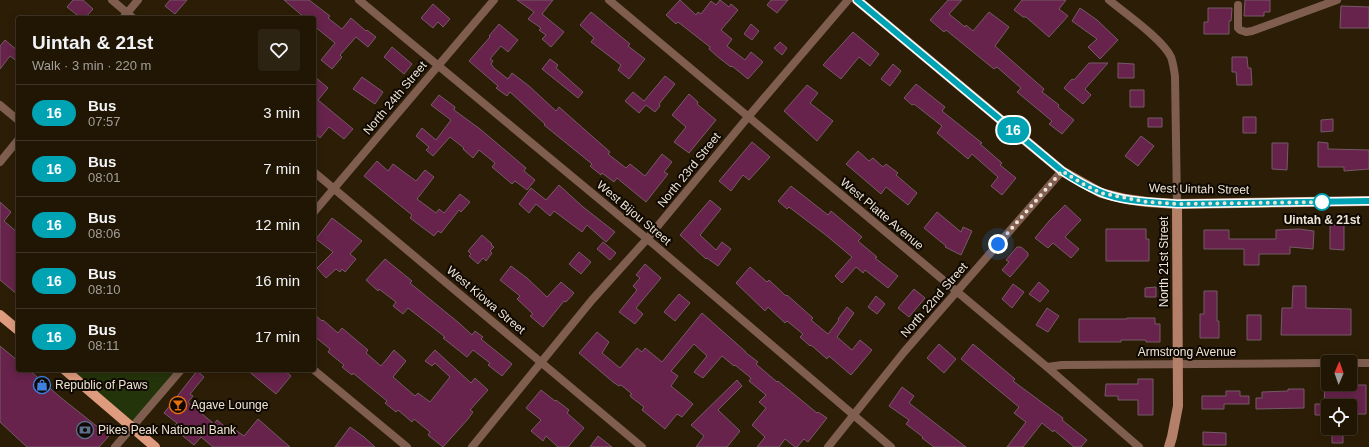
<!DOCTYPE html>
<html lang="en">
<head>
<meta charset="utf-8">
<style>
  :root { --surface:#211604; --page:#2d2313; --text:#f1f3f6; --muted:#a29f9a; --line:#3e3526 }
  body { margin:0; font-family:Arial,sans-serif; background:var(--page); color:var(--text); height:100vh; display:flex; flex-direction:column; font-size:15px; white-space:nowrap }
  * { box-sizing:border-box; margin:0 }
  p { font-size:13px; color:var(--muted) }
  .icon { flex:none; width:22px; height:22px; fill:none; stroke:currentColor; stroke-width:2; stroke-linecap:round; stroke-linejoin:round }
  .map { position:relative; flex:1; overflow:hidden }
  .side { position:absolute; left:16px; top:16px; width:300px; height:356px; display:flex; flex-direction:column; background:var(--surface); border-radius:4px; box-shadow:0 2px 10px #0003,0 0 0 1px var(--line) }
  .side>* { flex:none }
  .badge { padding:0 8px; border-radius:13px; font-size:14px; line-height:26px }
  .needle { width:26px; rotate:2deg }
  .buttons { position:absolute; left:1321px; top:355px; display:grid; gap:8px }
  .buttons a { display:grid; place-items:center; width:36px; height:36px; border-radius:4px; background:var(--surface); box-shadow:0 2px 10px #0003,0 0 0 1px var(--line); font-size:20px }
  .you { position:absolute; width:20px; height:20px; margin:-10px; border:3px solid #fff; border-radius:50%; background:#1a73e8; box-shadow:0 0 0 6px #1a73e833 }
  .map>.badge { position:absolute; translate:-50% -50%; box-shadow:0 0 0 2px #fff }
  .round { display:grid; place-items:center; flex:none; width:42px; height:42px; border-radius:4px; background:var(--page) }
  .summary { display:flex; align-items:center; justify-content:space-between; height:68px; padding:0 16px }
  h1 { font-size:19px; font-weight:600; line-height:30px }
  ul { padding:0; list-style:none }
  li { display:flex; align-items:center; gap:12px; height:56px; padding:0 16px; border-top:1px solid var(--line) }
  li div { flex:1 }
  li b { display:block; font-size:15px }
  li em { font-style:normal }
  li .badge { min-width:44px; font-weight:700; text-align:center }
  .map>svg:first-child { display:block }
  .green { fill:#24340a }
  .building { fill:#67234b; stroke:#765a68 }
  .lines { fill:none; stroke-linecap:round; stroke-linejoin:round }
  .street { stroke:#7f5e50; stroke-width:8 }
  .secondary { stroke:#b5806a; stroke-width:10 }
  .primary { stroke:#df9b7e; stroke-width:10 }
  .line-casing { stroke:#fff; stroke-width:9 }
  .line { stroke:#00a3b4; stroke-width:6 }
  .walk { stroke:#eee4d6; stroke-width:4; stroke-dasharray:0 7.2 }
  .stop-dot { fill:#fff; stroke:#00a3b4; stroke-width:2 }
  .labels { text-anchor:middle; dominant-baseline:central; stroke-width:4; stroke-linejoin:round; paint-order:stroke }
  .street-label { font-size:12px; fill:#eee4d6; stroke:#0f0902 }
  .stop-label { font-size:12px; font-weight:bold; fill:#eee4d6; stroke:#0f0902 }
  .poi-label { font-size:12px; fill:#eee4d6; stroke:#0f0902; text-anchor:start }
</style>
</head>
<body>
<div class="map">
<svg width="1369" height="447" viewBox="0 0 1369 447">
  <rect width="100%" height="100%" fill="#2c1d06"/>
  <path class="green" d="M65,370H181L132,428Z"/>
  <path class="building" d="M73,0H83L93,9L85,18H81L67,7Z
    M170,0H187L175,14L165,6Z
    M284,0H309L330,16L328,18L342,29L351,18L366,31L367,30L376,37L368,47L356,37L340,55L342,57L332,69L321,60L335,43L314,26V18H305Z
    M517,0H553L542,14L564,32L551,47L542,39L546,35L539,30L541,28L528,19L534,12Z
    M680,0L696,15L698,12L701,14L711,1L716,5L720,0L729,7L731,4L738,10L721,30L732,39L727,46L745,60L751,52L763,62L748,79L732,66L731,67L718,57L709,49L710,47L678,22L676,24L666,15Z
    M771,0H788L777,13L767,5Z
    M948,0H962L949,14L965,27L966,25L973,31L989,12L1009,27L995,46L1044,89L1042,92L1059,105L1058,107L1074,120L1062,134L1049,124L1052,121L1017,92L1021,88L997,67L994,69L946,30L944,32L930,20Z
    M1022,0H1066L1059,9L1068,16L1049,37L1026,17H1023L1014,10Z
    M1245,0H1270V12H1264V16H1244Z
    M433,4L450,19L443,27L438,22L433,28L421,18Z
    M1341,6L1369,7V28H1340Z
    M1080,8L1097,20L1118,40L1100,59L1088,47L1097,39L1072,21Z
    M1208,8H1232L1231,21H1229V34H1204V22H1208Z
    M591,12L630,44L628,46L645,59L629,79L618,70L621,65L591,42L594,38L580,25Z
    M499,24L518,40L508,52L501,46L490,59L493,61L491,64L494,68L508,79L512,73L529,86L556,111L559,107L610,152L608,154L626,168L630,164L645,176L662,154L672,162L664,172L668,174L646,202L617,178L614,182L602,173L601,175L590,166L592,164L544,125L545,124L510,92L507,96L496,88L498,86L469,61L490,37L489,36Z
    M751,24L759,31L752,40L744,34Z
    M853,32L879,54L870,66L859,57L841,79L823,65Z
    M5,40L18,51V62L10,56L0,69V46Z
    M780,42L787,48L782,55L774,48Z
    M392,47L412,64L404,74L384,57Z
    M1232,57H1247L1248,68H1251L1252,85H1237L1236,72H1232Z
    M550,59L558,65L556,68L583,92L578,98L542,69Z
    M1089,63H1108L1085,89L1091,95L1083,104L1064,88L1072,79L1074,80Z
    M1118,63L1134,64V78H1118Z
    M893,64L901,71L890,86L881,79Z
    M314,76L328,88L318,100L353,129L344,139L329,127L320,138L314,133Z
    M665,76L675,84L659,104L660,106L655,112L646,105L639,113L625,101L633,92L644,101Z
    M362,77L383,92L375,104L353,89Z
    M916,84L945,107L942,111L982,143L980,144L1002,163L1000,165L1016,178L1002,195L991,186L998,177L972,154L968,159L937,133L942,126L914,104L912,105L904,98Z
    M807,85L818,93L810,103L833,121L817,141L784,111Z
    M1130,90H1144V107H1130Z
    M689,94L698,102L697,104L716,120L689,153L674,142L686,127L672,115Z
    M439,95L455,107L454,110L480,129L526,168L524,171L535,180L527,190L515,181L512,184L492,167L495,163L479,150L473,158L463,149L464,148L450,137L433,156L426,150L429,147L416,136L422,128L436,140L451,120L431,105Z
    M1243,117H1256V133H1243Z
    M1148,118H1162V127H1148Z
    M1333,119V131L1321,132V120Z
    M1141,136L1154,146L1138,166L1125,156Z
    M752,142L770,157L749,180L743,175L731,191L719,181Z
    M1318,142L1328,143V149L1369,150V169L1344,171V167H1318Z
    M1272,143H1288L1287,170L1272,169Z
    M858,151L869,161L873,158L883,167L886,164L898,173L896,175L917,193L908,205L886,187L881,194L846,164Z
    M377,161L388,171L393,164L416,181L425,170L434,177L417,199L436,213L439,209L444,213L460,194L470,202L461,212L459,210L441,233L438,231L434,236L410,218L412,215L364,176Z
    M559,185L583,207L615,232L606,242L587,225L582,232L554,211L550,216L536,204L529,213L519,204L531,188L546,200Z
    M791,186L828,215L831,211L862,237L858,241L877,257L875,258L898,276L888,288L865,270L863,273L856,267L842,283L835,276L852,257L827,236L789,207L787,209L778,201Z
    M710,200L721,209L700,235L716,250L722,242L731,249L718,266L707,258L706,259L680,235Z
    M0,202L11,212L4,221L18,233V295L0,280Z
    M1065,205L1081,220L1065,237L1079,249L1071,258L1053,243L1048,248L1035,238L1050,220Z
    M937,212L961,232L963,227L972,231L961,255L945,247L946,246L924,228Z
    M332,218L362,241L350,254L356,259L345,272L342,269L340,272L336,269L326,278L317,268L333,252L316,239Z
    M1330,225H1344V250L1330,249Z
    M1106,229H1146V239H1149V261H1106Z
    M1299,229L1314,231L1313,249L1290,247V254H1259V265H1244V249H1204V230H1229V239H1276V230Z
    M482,235L492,244L491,245L494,247L490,251L492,253L486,261L483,258L478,264L469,256L471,254L468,251Z
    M603,242L616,253L610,260L597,249Z
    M1017,247H1021L1028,253V256L1010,277L1002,270L1009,262L1006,260Z
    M579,252L591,262L581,274L569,264Z
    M385,259L412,281L410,283L459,323L472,335L475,331L483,337L481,339L512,364L502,376L488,365L490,363L473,350L467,357L443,338L445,337L408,308L403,314L393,306L396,302L379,289L378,291L366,280Z
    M645,264L661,278L636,308L643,314L635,324L619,312L637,290L633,286L640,278L636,275Z
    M511,266L527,278L547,297L561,282L574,293L566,302L564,301L543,327L530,316L533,314L517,299L520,296L500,280Z
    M750,267L767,282L769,280L786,296L787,295L813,318L811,320L828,334L839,320L838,319L847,307L854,313L837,337L852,350L860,340L872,350L851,375L829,356L827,359L811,345L810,346L800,337L803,334L787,321L785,323L768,307L765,311L736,283Z
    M1039,282L1049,291L1040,302L1029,294Z
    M1013,284L1024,292L1012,308L1002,299Z
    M1293,286H1306V308L1351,309V335H1281L1282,308H1292Z
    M1156,287V297H1145V288Z
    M914,289L925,298L909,317L898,308Z
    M1204,291H1217V321H1219V338H1200V314H1204Z
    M679,294L690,303L675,321L664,312Z
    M876,296L885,304L877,314L868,307Z
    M1047,308L1059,316L1048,332L1036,325Z
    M702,313L746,352H745L758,362L756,364L777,382L778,381L817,413L818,412L827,418L808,442L804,439L797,447H795L785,439L779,447H757L765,437L752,425L766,408L759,402L766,395L749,381L751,378L735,365L734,366L722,356L703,378L694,372L707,356L694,344L671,371L678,376L671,386L693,404L682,417L677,414L665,429L642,410L644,407L631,397L630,395L632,394L621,385L619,386L613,382L579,353L597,332L609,342L602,353L620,368L637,348L642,352L645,348L662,362Z
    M314,314L322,321L323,320L338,333L342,328L368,350L366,353L381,366L394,350L406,361L393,377L415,396L418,393L430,402L450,377L435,363L432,366L425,361L435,350L471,383L475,378L488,390L470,410L473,412L468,419L443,447L428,435L430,432L414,419L412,422L398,410L396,412L385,403L387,401L353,373L352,375L342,367L344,365L328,352L330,349L314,336Z
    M1247,315H1261V340H1247Z
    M1127,318H1155V324H1160V342H1146V340H1121V342H1079V319H1127Z
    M939,344L956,359L944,373L927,358Z
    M973,344L1015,379L1013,381L1063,418L1062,420L1087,440L1081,447H1074L1054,430L1053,432L1042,423L1023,447H1007L1026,422L1014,413L1019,407L961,359Z
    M0,346L18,361V370H29L60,397L109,436L99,447H27L0,422Z
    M247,370H284L291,376L276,394Z
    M197,371L204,377L190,394L193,396L188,402L214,424L217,420L231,432L234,429L244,436L258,419L290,447H213L201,437L194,445L173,428L177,423L164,413Z
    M1138,379H1153V415H1138V400H1118V396H1105L1106,384H1138Z
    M737,380L742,386L718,410L740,431L727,447H696L704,436L691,425Z
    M1325,385L1351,386V385H1366V414H1357V406L1339,405L1328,406V415H1315V404H1324Z
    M902,387L914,396L909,403L966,447H934L922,438L923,437L906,424L909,420L889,406Z
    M1288,389H1304V408L1256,409V398H1262V392L1288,391Z
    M541,390L555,401L556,400L569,410L567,413L584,428L568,447H558L546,436L543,441L531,431L541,420L526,408Z
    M1226,391H1240V396H1249V404H1224V409H1202V396H1226Z
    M350,427L364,437L375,447H335Z
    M1332,428H1343V443H1332Z
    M1203,432L1226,433V445H1203Z
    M598,436L612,447H590Z"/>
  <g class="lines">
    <path class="street" d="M112,0L133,18
      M359,0L657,247L891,447
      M609,0L1047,367L1139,447
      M1109,0C1126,14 1162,39 1171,57C1173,63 1174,69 1175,76L1177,204
      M1238,5V28L1240,30L1246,32L1252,31L1337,0
      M123,18L138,0
      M0,105L18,120
      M0,162L18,140
      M314,172L642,447
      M314,212L494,0
      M1350,363H1369
      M1047,367L1062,365L1328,363
      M314,370L407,447
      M115,447L181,370
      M472,447L592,300L647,239L748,117L848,0
      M828,447L904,352L1062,171"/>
    <path class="secondary" d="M857,0L1062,171L1101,193L1126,199L1147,202L1177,204L1369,201
      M1169,447L1172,437L1178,406L1177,204"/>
    <path class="primary" d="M0,315L18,330
      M65,370L155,447"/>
  </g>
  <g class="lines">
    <g class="line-casing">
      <path id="line" d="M857,0L1062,171C1074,179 1086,186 1100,192C1123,202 1153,202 1177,204L1369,201"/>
    </g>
    <use href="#line" class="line"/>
    <path class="walk" d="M998,244L1062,171L1083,184L1101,193L1147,202L1177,204L1325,202H1322"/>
  </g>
  <defs>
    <g id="shop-ring" transform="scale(0.9)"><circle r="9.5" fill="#0f0902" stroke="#3f7fe0" stroke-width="1.5"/><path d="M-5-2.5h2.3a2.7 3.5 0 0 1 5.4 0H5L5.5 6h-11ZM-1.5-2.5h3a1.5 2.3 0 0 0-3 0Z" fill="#3f7fe0"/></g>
    <g id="bar-ring" transform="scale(0.9)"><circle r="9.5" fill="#0f0902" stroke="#e8710a" stroke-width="1.5"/><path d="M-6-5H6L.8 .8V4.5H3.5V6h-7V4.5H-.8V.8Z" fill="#e8710a"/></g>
    <g id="bank-ring" transform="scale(0.9)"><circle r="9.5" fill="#0f0902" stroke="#5c6f8a" stroke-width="1.5"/><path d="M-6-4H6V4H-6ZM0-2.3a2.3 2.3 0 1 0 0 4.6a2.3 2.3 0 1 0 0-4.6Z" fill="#5c6f8a"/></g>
  </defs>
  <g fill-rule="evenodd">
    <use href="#shop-ring" x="42" y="385"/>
    <use href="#bar-ring" x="178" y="405"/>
    <use href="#bank-ring" x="85" y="430"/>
  </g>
  <circle class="stop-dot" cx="1322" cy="202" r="8"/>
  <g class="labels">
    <g class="street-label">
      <text transform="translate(395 98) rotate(-50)">North 24th Street</text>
      <text transform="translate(689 170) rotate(-51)">North 23rd Street</text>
      <text transform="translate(1199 189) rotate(1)">West Uintah Street</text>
      <text transform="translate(634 213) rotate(40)">West Bijou Street</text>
      <text transform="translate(882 214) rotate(40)">West Platte Avenue</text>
      <text transform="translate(1164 262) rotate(-90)">North 21st Street</text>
      <text transform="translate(486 300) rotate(40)">West Kiowa Street</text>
      <text transform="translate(934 300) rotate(-49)">North 22nd Street</text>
      <text x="1187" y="352">Armstrong Avenue</text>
    </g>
    <g class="stop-label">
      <text x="1322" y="220">Uintah &amp; 21st</text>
    </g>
    <g class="poi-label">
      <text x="55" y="385">Republic of Paws</text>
      <text x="191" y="405">Agave Lounge</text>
      <text x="98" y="430">Pikes Peak National Bank</text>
    </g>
  </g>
</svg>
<div class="buttons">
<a><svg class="needle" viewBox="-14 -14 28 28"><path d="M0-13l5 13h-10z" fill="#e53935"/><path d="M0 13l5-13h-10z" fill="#a29f9a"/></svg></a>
<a><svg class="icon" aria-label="locate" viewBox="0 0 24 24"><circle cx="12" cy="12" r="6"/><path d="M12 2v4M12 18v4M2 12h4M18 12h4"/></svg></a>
</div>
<div class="you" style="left:998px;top:244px"></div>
<b class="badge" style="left:1013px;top:130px;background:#00a3b4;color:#fff">16</b>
<section class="side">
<div class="summary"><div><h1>Uintah &amp; 21st</h1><p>Walk · 3 min · 220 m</p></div><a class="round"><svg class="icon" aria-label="heart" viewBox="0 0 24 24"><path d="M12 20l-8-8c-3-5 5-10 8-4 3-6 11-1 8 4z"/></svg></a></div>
<ul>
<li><span class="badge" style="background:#00a3b4;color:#fff">16</span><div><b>Bus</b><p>07:57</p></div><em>3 min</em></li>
<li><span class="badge" style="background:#00a3b4;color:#fff">16</span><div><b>Bus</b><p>08:01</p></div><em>7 min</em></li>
<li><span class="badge" style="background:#00a3b4;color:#fff">16</span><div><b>Bus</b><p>08:06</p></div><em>12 min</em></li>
<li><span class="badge" style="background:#00a3b4;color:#fff">16</span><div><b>Bus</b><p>08:10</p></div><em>16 min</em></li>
<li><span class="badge" style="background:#00a3b4;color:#fff">16</span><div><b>Bus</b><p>08:11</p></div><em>17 min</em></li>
</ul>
</section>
</div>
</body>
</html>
